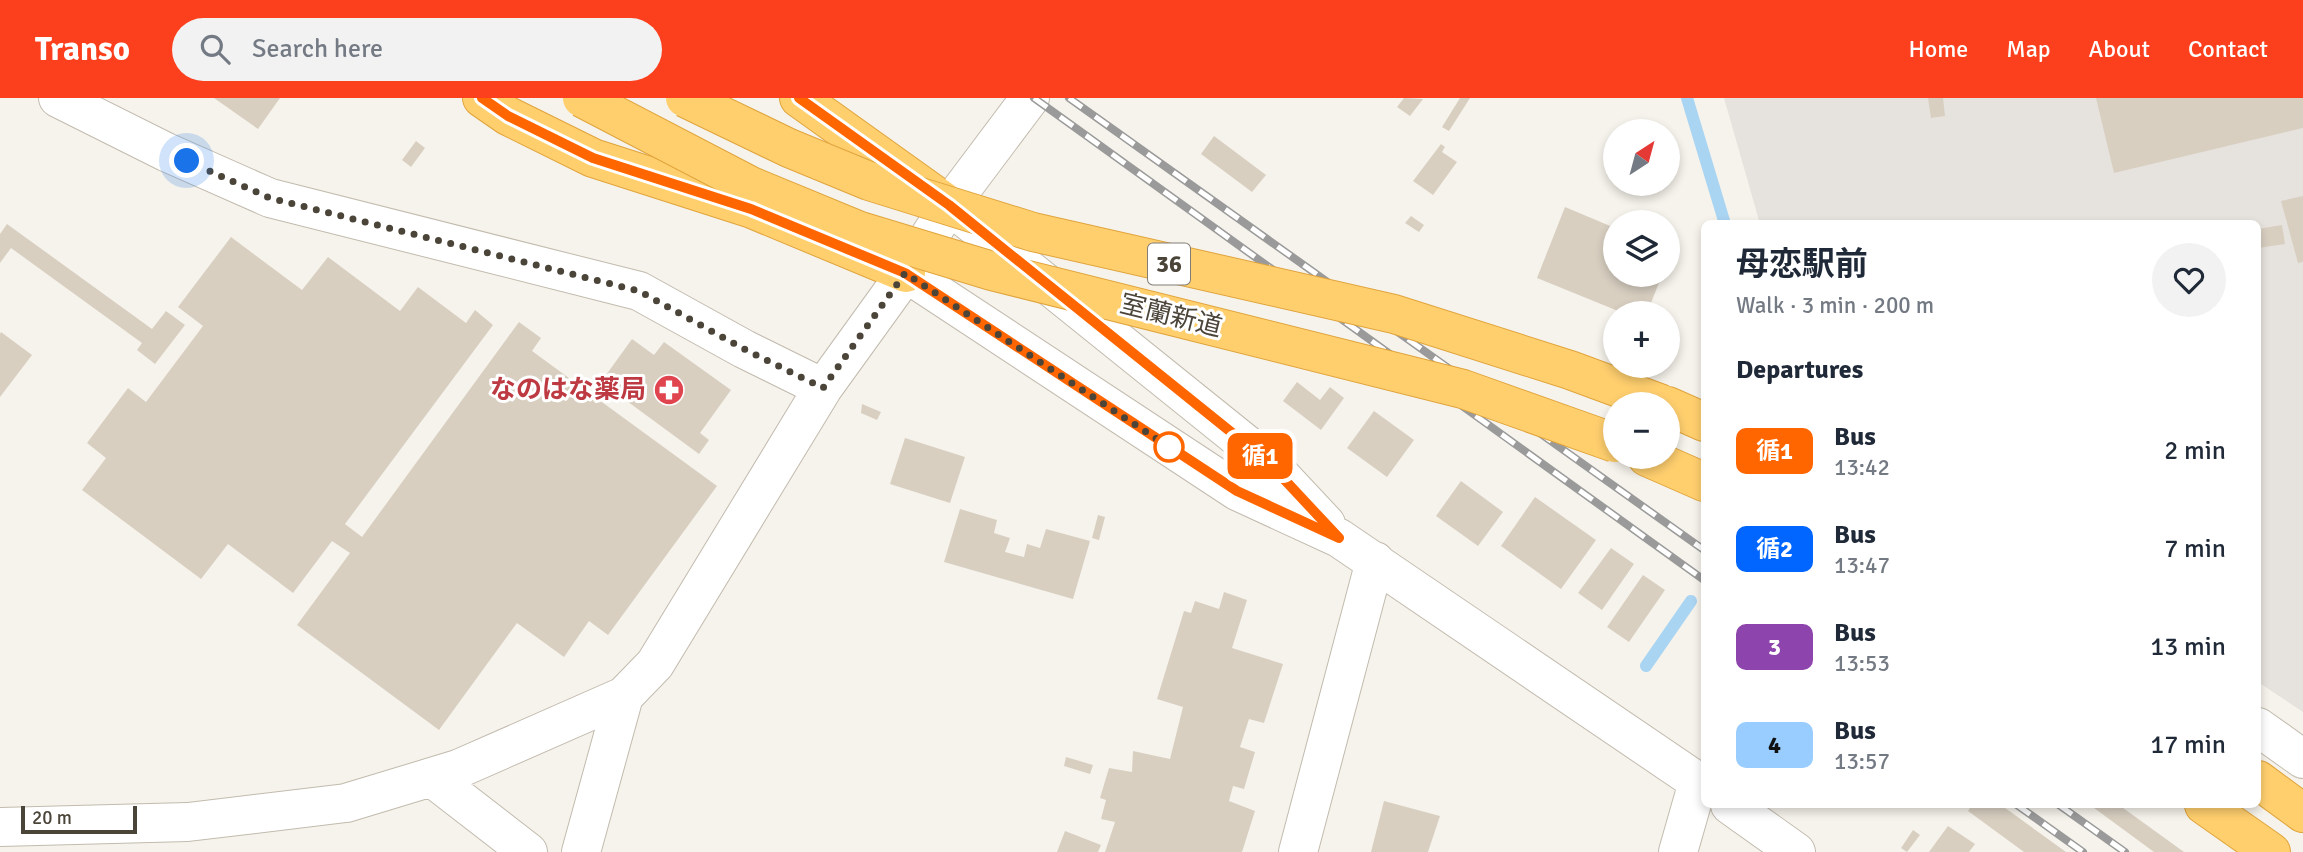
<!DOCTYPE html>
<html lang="en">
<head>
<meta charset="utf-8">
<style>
  :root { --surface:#fff; --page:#f2f2f3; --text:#1f2937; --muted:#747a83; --accent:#fc3f1d }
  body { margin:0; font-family:Signika,"Noto Sans JP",sans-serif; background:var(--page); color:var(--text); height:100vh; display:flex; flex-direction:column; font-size:26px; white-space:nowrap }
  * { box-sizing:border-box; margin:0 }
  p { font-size:23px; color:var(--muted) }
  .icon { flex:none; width:38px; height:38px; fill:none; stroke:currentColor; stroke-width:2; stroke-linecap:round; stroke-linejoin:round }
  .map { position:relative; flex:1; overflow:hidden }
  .side { position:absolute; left:1701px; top:122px; width:560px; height:588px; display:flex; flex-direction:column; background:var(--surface); border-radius:10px; box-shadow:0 4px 10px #0003 }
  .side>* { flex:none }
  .badge { padding:0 14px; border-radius:10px; font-size:24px; line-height:46px }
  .needle { width:46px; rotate:36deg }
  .fabs { position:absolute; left:1603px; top:21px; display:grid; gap:14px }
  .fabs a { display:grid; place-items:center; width:77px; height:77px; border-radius:50%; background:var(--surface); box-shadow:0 4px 10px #0003; font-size:35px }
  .scale { position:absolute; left:21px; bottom:18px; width:116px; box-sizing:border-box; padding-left:7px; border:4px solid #4b4439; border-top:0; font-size:19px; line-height:24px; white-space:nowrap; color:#4b4439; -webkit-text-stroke:5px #fff; paint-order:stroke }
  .you { position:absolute; width:35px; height:35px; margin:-18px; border:5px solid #fff; border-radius:50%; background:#1a73e8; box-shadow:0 0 0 10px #1a73e833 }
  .map>.badge { position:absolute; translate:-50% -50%; box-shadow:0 0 0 4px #fff }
  h2 { padding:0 35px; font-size:26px; line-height:63px }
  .round { display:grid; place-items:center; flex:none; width:74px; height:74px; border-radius:37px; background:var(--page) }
  .summary { display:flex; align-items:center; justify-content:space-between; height:119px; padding:0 35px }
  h1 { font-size:33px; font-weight:700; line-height:52px }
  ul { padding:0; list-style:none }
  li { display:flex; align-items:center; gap:21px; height:98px; padding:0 35px }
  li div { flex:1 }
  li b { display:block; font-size:26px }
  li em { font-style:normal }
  li .badge { min-width:77px; font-weight:700; text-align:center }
  header { display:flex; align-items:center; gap:42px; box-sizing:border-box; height:98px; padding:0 35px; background:var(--accent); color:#fff }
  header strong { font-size:33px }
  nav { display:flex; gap:38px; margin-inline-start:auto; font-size:24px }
  .search { width:490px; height:63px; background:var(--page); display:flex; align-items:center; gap:18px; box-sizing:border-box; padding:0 24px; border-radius:38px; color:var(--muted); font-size:26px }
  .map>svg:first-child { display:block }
  .industrial { fill:#e6e2dd }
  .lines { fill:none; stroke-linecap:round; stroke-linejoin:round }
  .stream { stroke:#a9d4f2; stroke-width:12 }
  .building { fill:#d8cfc1 }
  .minor-casing { stroke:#c2bbae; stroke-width:40 }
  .highway-casing { stroke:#e0a43c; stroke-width:40 }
  .minor { stroke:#fff; stroke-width:38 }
  .highway { stroke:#ffcf6e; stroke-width:38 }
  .rail-casing { stroke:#9a9a9a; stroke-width:8 }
  .rail { stroke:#fff; stroke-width:5; stroke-dasharray:16; stroke-linecap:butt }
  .highway-bridge-casing { stroke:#e0a43c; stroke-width:40; stroke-linecap:butt }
  .highway-bridge { stroke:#ffcf6e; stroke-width:38 }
  .line-casing { stroke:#fff; stroke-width:16 }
  .line { stroke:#f60; stroke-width:10 }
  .walk { stroke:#4b4439; stroke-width:7; stroke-dasharray:0 12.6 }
  .stop-dot { fill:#fff; stroke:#f60; stroke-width:3.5 }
  .labels { text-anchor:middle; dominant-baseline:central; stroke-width:6; stroke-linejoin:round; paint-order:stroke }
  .shield { fill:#fff; stroke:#817c74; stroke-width:2 }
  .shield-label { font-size:24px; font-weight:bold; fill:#4b4439 }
  .street-label { font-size:26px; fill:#4b4439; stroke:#fff }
  .health-label { font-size:26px; font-weight:bold; fill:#be3a42; stroke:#fff; text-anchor:end }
</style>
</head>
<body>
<header>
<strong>Transo</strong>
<div class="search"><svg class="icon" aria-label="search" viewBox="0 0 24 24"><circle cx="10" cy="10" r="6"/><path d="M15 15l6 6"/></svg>Search here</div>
<nav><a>Home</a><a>Map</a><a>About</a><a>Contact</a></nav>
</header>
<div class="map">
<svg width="2303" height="754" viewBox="0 0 2303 754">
  <rect width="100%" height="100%" fill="#f6f3ec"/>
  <path class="industrial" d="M1724,0H2303V614L2258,584V126H1760Z"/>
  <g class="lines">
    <path class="stream" d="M1687,0L1725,126
      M1646,568L1691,503"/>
  </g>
  <path class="building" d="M214,0H280L258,31Z
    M1404,0L1423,1L1410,18L1397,9Z
    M1460,0H1470L1449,33L1442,29Z
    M1928,0H1943L1945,18L1931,20Z
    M2096,0H2303V30L2114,75Z
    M1214,38L1266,77L1252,94L1201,56Z
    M416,43L425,50L411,69L402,62Z
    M1441,46L1445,49L1442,54L1457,64L1433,97L1413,83Z
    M2303,98V164L2298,165L2281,103Z
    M1565,109L1615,130V177H1662L1647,215H1623L1537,180Z
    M1411,118L1424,127L1419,134L1405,125Z
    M7,126L152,231L166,213L185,227L155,266L137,252L142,245L11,150L0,165V136Z
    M2282,127L2285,146L2258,150V131Z
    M1668,134L1678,138L1668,163Z
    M231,139L302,192L328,159L400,213L418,189L466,225L475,212L493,227L345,426L362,439L519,224L541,240L532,253L717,388L608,537L589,523L564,559L517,525L439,632L297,527L350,455L332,443L293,495L228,446L201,481L82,392L106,360L87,345L128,290L146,304L203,228L178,209Z
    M1,234L32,257L0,299V236Z
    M632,241L654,257L664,244L731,292L700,335L709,342L699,356L601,284Z
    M1297,284L1320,302L1330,289L1344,300L1321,332L1283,303Z
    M862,306L881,314L877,322L861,315Z
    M1374,313L1414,342L1387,379L1347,350Z
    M905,340L965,359L950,405L890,386Z
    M1461,383L1503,414L1478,448L1436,418Z
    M1535,399L1596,442L1561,491L1501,448Z
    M960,411L997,422L994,435L1010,440L1005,454L1024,459L1027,446L1040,450L1046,431L1090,443L1073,501L944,464Z
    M1098,417L1105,419L1099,442L1092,440Z
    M1611,450L1634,466L1602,512L1578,495Z
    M1643,477L1665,492L1629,544L1607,529Z
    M1224,494L1247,502L1232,550L1283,566L1264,625L1249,621L1240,649L1255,654L1244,691L1233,688L1229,703L1255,713L1242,754H1105L1115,724L1101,721L1106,702L1100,700L1109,670L1132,674L1133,653L1170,661L1183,609L1157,601L1184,513L1191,515L1195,503L1219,511Z
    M1066,659L1093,667L1090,676L1064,668Z
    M1384,703L1440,718L1428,754H1371Z
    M1972,707H2001L2066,754H2024L1968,713Z
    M2090,707H2119L2184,754H2154Z
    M1948,728L1975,746L1969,754H1929Z
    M1913,732L1920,737L1907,754L1901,750Z
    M1065,733L1101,747L1098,754H1057Z"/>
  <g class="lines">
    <g class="minor-casing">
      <path id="minor" d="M58,0L166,54L270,100L639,193L744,251L823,290
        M950,108L1267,363L1326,426
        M906,175L1237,393L1339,440L1704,688
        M2258,629L2303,661
        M431,679L528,754
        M1730,707L1796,754
        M0,729L188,724L346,705L458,671L624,598L655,566L823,290L906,175L949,108L1030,0
        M581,754L624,598
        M1298,754L1375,463
        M1678,754L1698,684"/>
    </g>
    <g class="highway-casing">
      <path id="highway" d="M482,0L508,18L593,60L752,111L906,175
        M799,0L943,103
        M1668,308L1704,324
        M1647,359L1704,384
        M2258,682L2303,715
        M2204,707L2271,754"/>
    </g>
    <use href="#minor" class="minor"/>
    <use href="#highway" class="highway"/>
    <g class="rail-casing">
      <path id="rail" d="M1034,0L1704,482
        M1069,0L1704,452
        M2017,707L2083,754
        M2059,707L2125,754"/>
    </g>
    <use href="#rail" class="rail"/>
    <g class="highway-bridge-casing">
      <path id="highway-bridge" d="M582,0L751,88L860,133L992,173L1463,291L1615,345
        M685,0L789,50L869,83L1033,134L1394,216L1570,272L1662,306"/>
    </g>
    <use href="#highway-bridge" class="highway-bridge"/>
  </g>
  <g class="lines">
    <g class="line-casing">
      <path id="line" d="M482,0L508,18L593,60L751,111L905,175L1237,393L1339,440L1267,363L949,107L799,0"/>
    </g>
    <use href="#line" class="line"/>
    <path class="walk" d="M187,63L270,100L639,193L744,251L823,290L905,175L1169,349"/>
  </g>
  <defs>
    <g id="pharmacy-disc" transform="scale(1.575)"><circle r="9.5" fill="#e0444e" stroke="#fff"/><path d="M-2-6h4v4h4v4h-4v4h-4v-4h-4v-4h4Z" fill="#fff"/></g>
  </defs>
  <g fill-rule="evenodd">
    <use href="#pharmacy-disc" x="669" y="292"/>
  </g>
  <circle class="stop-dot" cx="1169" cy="349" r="14"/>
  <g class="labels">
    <rect class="shield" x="1148" y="145.5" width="42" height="41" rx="5"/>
    <g class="shield-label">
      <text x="1169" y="166">36</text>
    </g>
    <g class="street-label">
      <text transform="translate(1171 218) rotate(14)">室蘭新道</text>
    </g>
    <g class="health-label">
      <text x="646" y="292">なのはな薬局</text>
    </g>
  </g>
</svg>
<div class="fabs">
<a><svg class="needle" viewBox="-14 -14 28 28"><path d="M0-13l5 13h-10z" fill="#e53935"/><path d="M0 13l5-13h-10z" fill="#747a83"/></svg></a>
<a><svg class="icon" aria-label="layers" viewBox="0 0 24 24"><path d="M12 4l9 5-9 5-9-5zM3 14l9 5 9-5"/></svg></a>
<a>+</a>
<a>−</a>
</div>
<div class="scale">20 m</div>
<div class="you" style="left:187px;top:63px"></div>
<b class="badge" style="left:1260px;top:358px;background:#f60;color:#fff">循1</b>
<section class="side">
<div class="summary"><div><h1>母恋駅前</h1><p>Walk · 3 min · 200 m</p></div><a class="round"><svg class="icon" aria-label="heart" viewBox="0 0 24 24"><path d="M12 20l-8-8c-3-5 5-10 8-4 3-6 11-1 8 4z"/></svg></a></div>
<h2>Departures</h2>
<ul>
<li><span class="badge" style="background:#f60;color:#fff">循1</span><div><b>Bus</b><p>13:42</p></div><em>2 min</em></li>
<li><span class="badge" style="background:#06f;color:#fff">循2</span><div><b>Bus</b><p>13:47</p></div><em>7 min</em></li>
<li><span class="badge" style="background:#8e44ad;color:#fff">3</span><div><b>Bus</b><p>13:53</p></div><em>13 min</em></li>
<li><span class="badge" style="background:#9cf;color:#111">4</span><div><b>Bus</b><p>13:57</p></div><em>17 min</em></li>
</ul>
</section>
</div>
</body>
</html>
